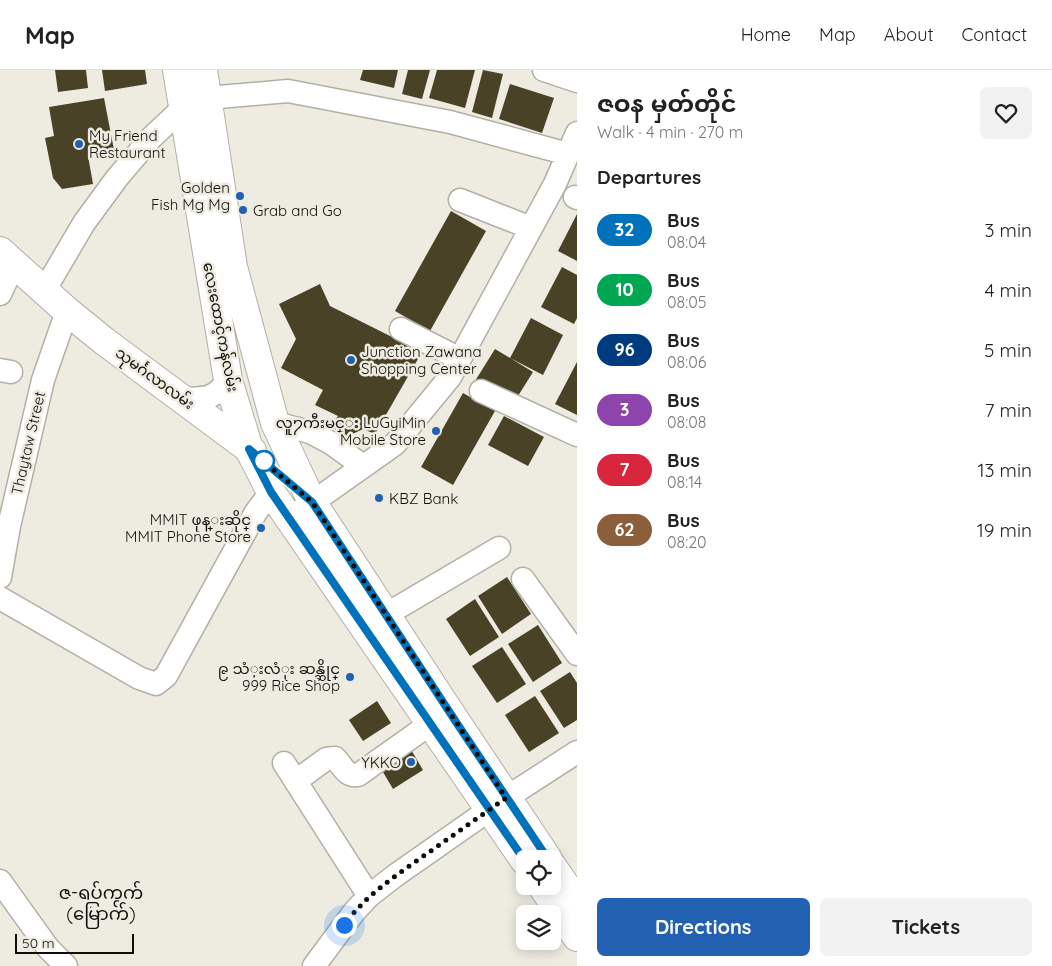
<!DOCTYPE html>
<html lang="en">
<head>
<meta charset="utf-8">
<style>
  :root { --surface:#fff; --page:#f2f2f2; --text:#222; --muted:#767676; --line:#e0e0e0; --accent:#2261b2 }
  body { margin:0; font-family:Quicksand,"Noto Sans Myanmar",sans-serif; background:var(--page); color:var(--text); height:100vh; display:flex; flex-direction:column; font-size:19px; white-space:nowrap }
  * { box-sizing:border-box; margin:0 }
  p { font-size:16px; color:var(--muted) }
  .icon { flex:none; width:28px; height:28px; fill:none; stroke:currentColor; stroke-width:2; stroke-linecap:round; stroke-linejoin:round }
  .map { position:relative; flex:1; overflow:hidden }
  .drawer { display:flex; flex-direction:column; background:var(--surface); width:475px }
  .drawer>* { flex:none }
  .badge { padding:0 10px; border-radius:16px; font-size:18px; line-height:32px }
  .buttons { position:absolute; left:516px; top:780px; display:grid; gap:10px }
  .buttons a { display:grid; place-items:center; width:45px; height:45px; border-radius:8px; background:var(--surface); box-shadow:0 2px 12px #0003; font-size:25px }
  .scale { position:absolute; left:15px; bottom:12px; width:119px; box-sizing:border-box; padding-left:5px; border:2px solid #0f0e0b; border-top:0; font-size:14px; line-height:18px; white-space:nowrap; color:#0f0e0b; -webkit-text-stroke:4px #eeebe1; paint-order:stroke }
  .you { position:absolute; width:25px; height:25px; margin:-12px; border:4px solid #fff; border-radius:50%; background:#1a73e8; box-shadow:0 0 0 8px #1a73e833 }
  .map>.badge { position:absolute; translate:-50% -50%; box-shadow:0 0 0 2px #fff }
  h2 { padding:0 20px; font-size:19px; line-height:45px }
  .round { display:grid; place-items:center; flex:none; width:52px; height:52px; border-radius:8px; background:var(--page) }
  .overview { display:flex; align-items:center; justify-content:space-between; height:85px; padding:0 20px }
  h1 { font-size:24px; font-weight:700; line-height:38px }
  .button { display:flex; gap:10px; margin-top:auto; padding:10px 20px }
  .button a { flex:1; height:58px; border-radius:8px; background:var(--accent); color:#fff; font-size:20px; font-weight:700; line-height:58px; text-align:center }
  .button a+a { background:var(--page); color:var(--text) }
  ul { padding:0; list-style:none }
  li { display:flex; align-items:center; gap:15px; height:60px; padding:0 20px }
  li div { flex:1 }
  li b { display:block; font-size:19px }
  li em { font-style:normal }
  li .badge { min-width:55px; font-weight:700; text-align:center }
  header { display:flex; align-items:center; gap:30px; box-sizing:border-box; height:70px; padding:0 25px; background:var(--surface); border-bottom:1px solid var(--line) }
  header strong { font-size:24px }
  nav { display:flex; gap:28px; margin-inline-start:auto; font-size:18px }
  main { display:flex; flex:1; min-height:0 }
  .map>svg:first-child { display:block }
  .building { fill:#4a4226 }
  .lines { fill:none; stroke-linecap:round; stroke-linejoin:round }
  .minor-casing { stroke:#b2b0a6; stroke-width:25 }
  .major-casing { stroke:#b2b0a6; stroke-width:30 }
  .minor { stroke:#fff; stroke-width:22 }
  .major { stroke:#fff; stroke-width:28 }
  .line-casing { stroke:#fff; stroke-width:11 }
  .line { stroke:#0072bc; stroke-width:8 }
  .walk { stroke:#0f0e0b; stroke-width:5; stroke-dasharray:0 9 }
  .poi-dot { fill:#2261b2; stroke:#eeebe1; stroke-width:2 }
  .stop-dot { fill:#fff; stroke:#0072bc; stroke-width:2.5 }
  .labels { text-anchor:middle; dominant-baseline:central; stroke-width:5; stroke-linejoin:round; paint-order:stroke }
  .poi-label { font-size:15px; fill:#0f0e0b; stroke:#eeebe1; text-anchor:end }
  .street-label { font-size:15px; fill:#0f0e0b; stroke:#eeebe1 }
  .quarter-label { font-size:18px; fill:#0f0e0b; stroke:#eeebe1 }
</style>
</head>
<body>
<header>
<strong>Map</strong>
<nav><a>Home</a><a>Map</a><a>About</a><a>Contact</a></nav>
</header>
<main>
<div class="map">
<svg width="577" height="896" viewBox="0 0 577 896">
  <rect width="100%" height="100%" fill="#eeebe1"/>
  <path class="building" d="M55,0H86L88,18L58,22Z
    M102,0H145L147,14L105,21Z
    M363,0H398L394,18L360,10Z
    M408,0H430L422,29L402,24Z
    M437,0H475L465,38L429,28Z
    M483,0L503,4L492,48L472,42Z
    M510,14L554,28L542,63L499,49Z
    M104,28L114,80L88,86L93,114L62,119L53,108L45,68L54,66L49,37Z
    M451,141L486,161L430,261L395,241Z
    M577,144V191L558,181Z
    M562,197L577,205V248L574,254L541,237Z
    M320,214L330,236L422,282L375,364L363,359L344,368L331,355L338,346L315,335L323,320L281,298L296,269L279,234Z
    M531,248L563,265L543,305L510,288Z
    M495,279L533,302L513,334L475,311Z
    M577,292V345L555,334Z
    M463,323L495,341L453,415L421,397Z
    M504,346L544,367L528,396L488,375Z
    M507,507L531,544L502,564L478,526Z
    M475,529L499,567L470,586L446,549Z
    M538,555L562,593L533,612L508,574Z
    M502,577L526,614L497,633L472,596Z
    M570,602L577,613V650L564,658L540,621Z
    M535,626L559,663L529,682L505,645Z
    M377,631L391,653L363,671L349,650Z
    M410,678L423,700L393,719L380,697Z"/>
  <g class="lines">
    <g class="minor-casing">
      <path id="minor" d="M544,0L577,11
        M575,127L577,128
        M460,130L531,158
        M44,221L84,153L117,108L151,68L183,38L207,28L288,21L450,52L568,84
        M0,224L14,194
        M401,259L460,289
        M0,300L11,302
        M481,321L577,365
        M183,329C206,328 214,330 228,310
        M275,353L310,362L331,373L363,396
        M289,449L395,374L450,307L555,114L577,63
        M0,507L9,456L43,310L67,241
        M523,509L577,584
        M0,528L139,608L156,614L166,606L256,442L271,422
        M387,544L499,478
        M284,693L369,826
        M296,711L326,689L335,688C343,696 346,707 358,705L444,644
        M0,811L48,878L66,896
        M314,896L354,842L369,826L396,805L506,728L577,682"/>
    </g>
    <g class="major-casing">
      <path id="major" d="M177,0L228,310L249,379L271,422L525,791
        M203,0L233,197L275,353L312,432L449,641L548,789
        M0,181L67,241L104,271L252,381
        M552,796L577,832
        M542,816L577,867"/>
    </g>
    <use href="#minor" class="minor"/>
    <use href="#major" class="major"/>
  </g>
  <g class="lines">
    <g class="line-casing">
      <path id="line" d="M525,791L271,422L249,379L312,432L458,655L548,789"/>
    </g>
    <use href="#line" class="line"/>
    <path class="walk" d="M264,391L262,390L312,432L506,728C479,747 452,766 425,785C395,806 365,826 344,855"/>
  </g>
  <g class="poi-dot">
    <circle cx="79" cy="74" r="5"/>
    <circle cx="240" cy="126" r="5"/>
    <circle cx="243" cy="140" r="5"/>
    <circle cx="351" cy="290" r="5"/>
    <circle cx="436" cy="361" r="5"/>
    <circle cx="379" cy="428" r="5"/>
    <circle cx="261" cy="458" r="5"/>
    <circle cx="350" cy="607" r="5"/>
    <circle cx="411" cy="692" r="5"/>
  </g>
  <circle class="stop-dot" cx="264" cy="391" r="10"/>
  <g class="labels">
    <g class="poi-label">
      <text x="89" y="65" text-anchor="start">My Friend<tspan x="89" dy="17">Restaurant</tspan></text>
      <text x="230" y="117">Golden<tspan x="230" dy="17">Fish Mg Mg</tspan></text>
      <text x="253" y="140" text-anchor="start">Grab and Go</text>
      <text x="361" y="281" text-anchor="start">Junction Zawana<tspan x="361" dy="17">Shopping Center</tspan></text>
      <text x="426" y="352">လူ႒ကီးမင္း LuGyiMin<tspan x="426" dy="17">Mobile Store</tspan></text>
      <text x="389" y="428" text-anchor="start">KBZ Bank</text>
      <text x="251" y="449">MMIT ဖုန္းဆိုင္<tspan x="251" dy="17">MMIT Phone Store</tspan></text>
      <text x="340" y="598">၉ သံုးလံုး ဆန္ဆိုင္<tspan x="340" dy="17">999 Rice Shop</tspan></text>
      <text x="401" y="692">YKKO</text>
    </g>
    <g class="street-label">
      <text transform="translate(221 257) rotate(79)">လေးထောင့်ကန်လမ်း</text>
      <text transform="translate(155 308) rotate(36)">သုမင်္ဂလာလမ်း</text>
      <text transform="translate(28 373) rotate(-77)">Thaytaw Street</text>
    </g>
    <g class="quarter-label">
      <text x="101" y="822">ဇ-ရပ်ကွက်<tspan x="101" dy="21">(မြောက်)</tspan></text>
    </g>
  </g>
</svg>
<div class="buttons">
<a><svg class="icon" aria-label="locate" viewBox="0 0 24 24"><circle cx="12" cy="12" r="6"/><path d="M12 2v4M12 18v4M2 12h4M18 12h4"/></svg></a>
<a><svg class="icon" aria-label="layers" viewBox="0 0 24 24"><path d="M12 4l9 5-9 5-9-5zM3 14l9 5 9-5"/></svg></a>
</div>
<div class="scale">50 m</div>
<div class="you" style="left:344px;top:855px"></div>
</div>
<section class="drawer">
<div class="overview"><div><h1>ဇဝန မှတ်တိုင်</h1><p>Walk · 4 min · 270 m</p></div><a class="round"><svg class="icon" aria-label="heart" viewBox="0 0 24 24"><path d="M12 20l-8-8c-3-5 5-10 8-4 3-6 11-1 8 4z"/></svg></a></div>
<h2>Departures</h2>
<ul>
<li><span class="badge" style="background:#0072bc;color:#fff">32</span><div><b>Bus</b><p>08:04</p></div><em>3 min</em></li>
<li><span class="badge" style="background:#00a651;color:#fff">10</span><div><b>Bus</b><p>08:05</p></div><em>4 min</em></li>
<li><span class="badge" style="background:#003b80;color:#fff">96</span><div><b>Bus</b><p>08:06</p></div><em>5 min</em></li>
<li><span class="badge" style="background:#8e44ad;color:#fff">3</span><div><b>Bus</b><p>08:08</p></div><em>7 min</em></li>
<li><span class="badge" style="background:#d7263d;color:#fff">7</span><div><b>Bus</b><p>08:14</p></div><em>13 min</em></li>
<li><span class="badge" style="background:#8b5e3c;color:#fff">62</span><div><b>Bus</b><p>08:20</p></div><em>19 min</em></li>
</ul>
<div class="button"><a>Directions</a><a>Tickets</a></div>
</section>
</main>
</body>
</html>
